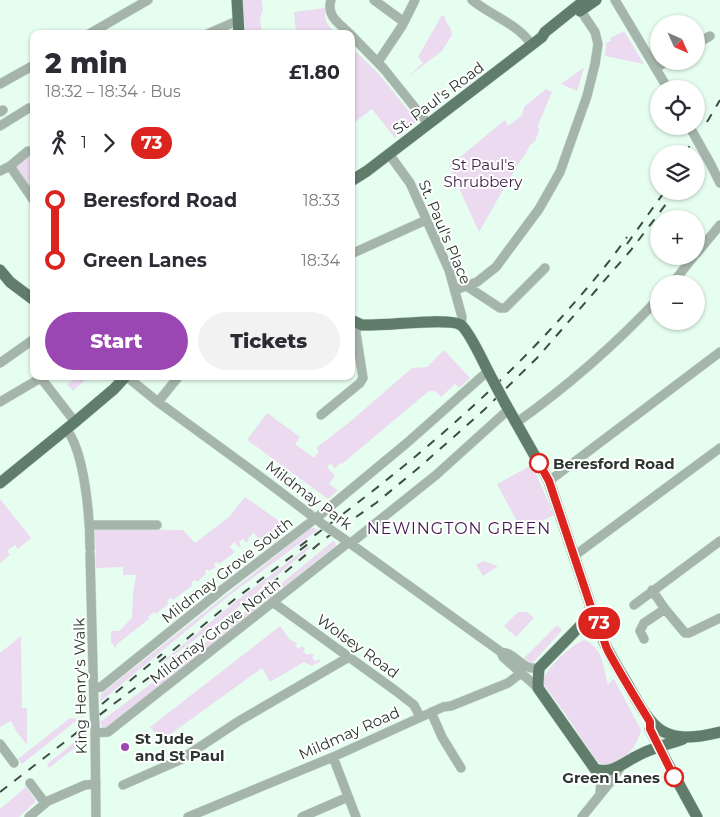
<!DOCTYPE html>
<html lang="en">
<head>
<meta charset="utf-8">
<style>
  :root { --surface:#fff; --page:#f2f2f3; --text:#2b2b33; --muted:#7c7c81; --accent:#9a46b3 }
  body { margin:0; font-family:Montserrat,sans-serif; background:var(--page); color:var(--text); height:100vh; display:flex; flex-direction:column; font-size:19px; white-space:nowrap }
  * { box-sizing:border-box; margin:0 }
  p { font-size:16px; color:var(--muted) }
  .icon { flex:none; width:28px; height:28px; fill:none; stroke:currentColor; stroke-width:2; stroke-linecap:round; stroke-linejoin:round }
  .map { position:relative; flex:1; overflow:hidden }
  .details { position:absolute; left:30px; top:30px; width:325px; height:350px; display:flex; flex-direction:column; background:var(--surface); border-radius:10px; box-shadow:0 1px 4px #0004 }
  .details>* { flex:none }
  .badge { padding:0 10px; border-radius:16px; font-size:18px; line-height:32px }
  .needle { width:32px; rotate:135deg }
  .controls { position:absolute; left:650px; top:15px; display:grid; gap:10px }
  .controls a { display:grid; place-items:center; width:55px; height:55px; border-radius:50%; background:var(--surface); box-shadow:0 1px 4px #0004; font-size:25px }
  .map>.badge { position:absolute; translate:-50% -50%; box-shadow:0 0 0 2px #fff }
  .legs { display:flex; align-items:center; gap:8px; height:55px; padding:0 15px; font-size:16px }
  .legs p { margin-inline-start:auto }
  .overview { display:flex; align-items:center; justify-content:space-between; height:85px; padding:0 15px }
  h1 { font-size:28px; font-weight:800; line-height:38px }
  .cta { display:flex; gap:10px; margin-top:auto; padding:10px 15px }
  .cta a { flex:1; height:58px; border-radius:30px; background:var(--accent); color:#fff; font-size:20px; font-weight:800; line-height:58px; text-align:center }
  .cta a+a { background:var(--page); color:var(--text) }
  ul { padding:0 15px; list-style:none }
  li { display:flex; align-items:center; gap:18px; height:60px; font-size:19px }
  li i { display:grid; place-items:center; width:8px; height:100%; margin:0 6px; background:currentColor }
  li i::after { content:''; width:12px; height:12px; margin:-6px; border:4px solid; border-radius:50%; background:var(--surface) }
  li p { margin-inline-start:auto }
  li:first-child i { background:linear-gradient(#0000 50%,currentColor 0) }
  li:last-child i { background:linear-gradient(currentColor 50%,#0000 0) }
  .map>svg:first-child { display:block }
  .green { fill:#ebdaf0 }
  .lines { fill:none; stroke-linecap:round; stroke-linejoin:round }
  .minor-casing { stroke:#c4dacd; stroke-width:10 }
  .major-casing { stroke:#c4dacd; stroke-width:12 }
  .minor { stroke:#a5b5ab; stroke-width:9 }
  .major { stroke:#607d6c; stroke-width:11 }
  .rail { stroke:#3f4b44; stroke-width:2; stroke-dasharray:9 9; stroke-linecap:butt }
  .minor-bridge-casing { stroke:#c4dacd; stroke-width:10; stroke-linecap:butt }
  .major-bridge-casing { stroke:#c4dacd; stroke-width:12; stroke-linecap:butt }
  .minor-bridge { stroke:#a5b5ab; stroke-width:9 }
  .major-bridge { stroke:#607d6c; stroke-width:11 }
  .line-1-casing { stroke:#fff; stroke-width:11 }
  .line-1 { stroke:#dc241f; stroke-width:8 }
  .stop-1-dot { fill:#fff; stroke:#dc241f; stroke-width:2.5 }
  .poi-dot { fill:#9a46b3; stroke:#fff; stroke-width:2 }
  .labels { text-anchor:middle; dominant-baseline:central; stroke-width:4; stroke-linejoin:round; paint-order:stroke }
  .street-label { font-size:15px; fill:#2b3630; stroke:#fff }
  .park-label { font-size:15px; fill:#3c1d46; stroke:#fff }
  .stop-label { font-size:15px; font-weight:bold; fill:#2b3630; stroke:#fff; text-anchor:start }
  .poi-label { font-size:15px; font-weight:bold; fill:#2b3630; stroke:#fff; text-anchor:start }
  .neighbourhood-label { font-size:16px; letter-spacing:1px; fill:#431a4f; stroke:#fff }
</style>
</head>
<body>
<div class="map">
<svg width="720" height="817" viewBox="0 0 720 817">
  <rect width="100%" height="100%" fill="#e6fef0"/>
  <path class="green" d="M242,0H262L263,11L260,17L262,34H246Z
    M326,8C323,20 328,26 336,34H296L294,12Z
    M442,15L444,16L447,24L450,27L452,35L442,51L408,77L423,63L418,57Z
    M624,31L644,64L605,56L606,43L611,41L610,38Z
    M351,47L378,73L416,120L415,123L395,138L372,109L351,125Z
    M583,68H584L577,91L561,84Z
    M546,89L552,92L538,125L539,131L535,141L530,145L525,155L519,162L479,232L449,166L505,120L508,126L522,115L524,107Z
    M34,151V197L15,168Z
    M444,350L470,378L459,388L455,384L441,397L434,390L432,392L430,390L342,464L340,463L335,468L330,463L327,467L335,476L329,484L338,490L328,499L247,440L267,413L300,437L295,444L314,458L319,451L316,448L351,421L412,368L427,367Z
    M78,376H85L87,378L73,391L67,384Z
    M532,465L554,515L522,531L497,484Z
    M245,497L285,525L262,543L254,533L248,538L249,540L246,543L243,539L239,542L241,546L240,548L234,542L230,547L235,552L219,564L217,562L214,564L216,567L209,571L207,569L205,572L206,574L197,582L195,580L192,582V586L173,600L171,598L167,601L168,604L156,614L154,612L148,617L149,619L116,645L117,649L111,642V631H119L132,618L133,593L136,575H123V567L96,568L95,529L183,530L195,543L229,517Z
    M0,499L31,538L18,549L15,545L7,551L10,555L0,563Z
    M311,528H314L318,530L231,594L100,702L101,694Z
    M333,541L336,543L335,546L108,727H102L100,722L245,613Z
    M309,546L310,548L244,603L163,663L162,662L236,601Z
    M483,561L498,566L483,576L476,565Z
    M518,612H527L534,618L516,637L504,626Z
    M557,625L562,630L532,664L524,658Z
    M280,626L290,640L297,643L295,646L299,649L302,646L305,649L303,652L308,655L310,653L314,655L312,658L316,662L319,659L321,661L312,666L304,662L270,682L262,668L161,741L150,727Z
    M21,636L22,708H27V745L16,731L11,721L0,727V653Z
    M585,640C605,651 602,665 608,684L614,679L641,730C636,750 625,760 606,766L597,762L570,721L542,682C546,669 572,643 585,640Z
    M87,712L22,764L18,759L70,718L77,719Z
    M87,732V741L69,752L49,768L47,764Z
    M26,787L35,799V802L19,817H0V809Z"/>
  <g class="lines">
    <g class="minor-casing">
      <path id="minor" d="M331,0C326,16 339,23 350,34
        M374,0L404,22
        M472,0C492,16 518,24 532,45
        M615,0L668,89
        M89,34L148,0
        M207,34L239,20
        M351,35L384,69L428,124
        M696,44L710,36
        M378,62L402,26L415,0
        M656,68L667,61
        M0,84L34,65
        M0,112L3,110
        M0,126L29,108
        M389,154L410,183L449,270L462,317L461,326
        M710,163L720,183
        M10,166L34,201
        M0,171L10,166L28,151
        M351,254L426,220
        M696,254L720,225
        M672,284L694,256
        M468,287L500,308H505L545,268
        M455,290L477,282L496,267L539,209L560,172L587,96L595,64L598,44L595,32L581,11
        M0,363L34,339
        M126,376L158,402L258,475L320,522
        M41,378L75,422
        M0,402L44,376
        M158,402L179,376
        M321,415L360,383L363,378L356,333L357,323
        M516,423C568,386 615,345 659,298
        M66,429C85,451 90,520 90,549
        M549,481L720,352
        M90,525H157
        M344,539L501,652L503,657L538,688
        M351,543L436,475L508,410
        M90,554L94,707
        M574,556L720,448
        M652,590L665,609L685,633H689L720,618
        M274,603L396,691L414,705L420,717
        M634,605L720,541
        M644,639L640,631L644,623L665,609
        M501,652C517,653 521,671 539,668
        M94,688L101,687L223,589L320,515L408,442L488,371
        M431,712L442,737L461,768
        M95,727L96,817
        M95,733L108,732L349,542
        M0,744L14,763
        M333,757L356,817
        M595,769L601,780L600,794
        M30,783L45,803
        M123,785L180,760L239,721L349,657
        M29,817L48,801L85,785L96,784
        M188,817L333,757L443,707L451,706L508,683L521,673
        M302,817L348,797
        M582,817L612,780L622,765"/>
    </g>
    <g class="major-casing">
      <path id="major" d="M237,0L239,34
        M580,11L596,0
        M351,181L367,171L542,37L545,32L585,0
        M0,270L10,282L34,300
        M351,320L362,325H369C388,326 448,317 461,325C470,332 484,364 490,375
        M505,403L549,481L591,607C599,617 599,628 603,639C609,655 619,669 627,683C654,731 662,746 720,732
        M0,483L75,422L114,389L126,376
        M591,607L583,623L539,668L538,682V688L595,769C612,775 624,762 639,755C652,748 669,744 683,739
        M650,729L667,762L697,817"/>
    </g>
    <use href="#minor" class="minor"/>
    <use href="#major" class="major"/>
    <path class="rail" d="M707,122L720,100
      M685,154L690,145
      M696,169L700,164
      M627,244L665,191
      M300,546C393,478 482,405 560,319C583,293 607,266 627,237
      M159,662L235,599L308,544
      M102,704L162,654
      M0,792L115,703L242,608L326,538L376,503L422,465L484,410L537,358L631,250L676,191"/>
    <g class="minor-bridge-casing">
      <path id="minor-bridge" d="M692,131L710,163
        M321,523L344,539
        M94,707L95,726"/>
    </g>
    <g class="major-bridge-casing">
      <path id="major-bridge" d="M490,375L505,403"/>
    </g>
    <use href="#minor-bridge" class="minor-bridge"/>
    <use href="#major-bridge" class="major-bridge"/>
  </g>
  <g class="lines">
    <g class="line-1-casing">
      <path id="line-1" d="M539,463L549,481L591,607C601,619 601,637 608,651C621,675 636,699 650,722V729L674,777"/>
    </g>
    <use href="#line-1" class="line-1"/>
  </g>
  <g class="stop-1-dot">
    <circle cx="539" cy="463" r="9"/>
    <circle cx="674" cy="777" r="9"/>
  </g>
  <circle class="poi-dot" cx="125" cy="747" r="5"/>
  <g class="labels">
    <g class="street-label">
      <text transform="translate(438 98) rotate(-37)">St. Paul's Road</text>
      <text transform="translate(445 232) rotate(67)">St. Paul's Place</text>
      <text transform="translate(309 495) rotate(37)">Mildmay Park</text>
      <text transform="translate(227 570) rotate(-38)">Mildmay Grove South</text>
      <text transform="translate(215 631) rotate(-38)">Mildmay Grove North</text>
      <text transform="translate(358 646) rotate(36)">Wolsey Road</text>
      <text transform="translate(80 686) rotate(-91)">King Henry's Walk</text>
      <text transform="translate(349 733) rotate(-24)">Mildmay Road</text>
    </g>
    <g class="park-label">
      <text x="483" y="164">St Paul's<tspan x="483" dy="17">Shrubbery</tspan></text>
    </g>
    <g class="stop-label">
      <text x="553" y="463">Beresford Road</text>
      <text x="660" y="777" text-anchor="end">Green Lanes</text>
    </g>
    <g class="poi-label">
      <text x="135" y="738">St Jude<tspan x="135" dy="17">and St Paul</tspan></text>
    </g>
    <g class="neighbourhood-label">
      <text x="459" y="528">NEWINGTON GREEN</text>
    </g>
  </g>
</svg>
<div class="controls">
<a><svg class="needle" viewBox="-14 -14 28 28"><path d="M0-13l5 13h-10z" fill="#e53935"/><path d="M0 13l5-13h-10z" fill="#7c7c81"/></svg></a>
<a><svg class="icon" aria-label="locate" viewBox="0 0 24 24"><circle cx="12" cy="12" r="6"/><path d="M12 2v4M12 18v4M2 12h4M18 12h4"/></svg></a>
<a><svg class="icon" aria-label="layers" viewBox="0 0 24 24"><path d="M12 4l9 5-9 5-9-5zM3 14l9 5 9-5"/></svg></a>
<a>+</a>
<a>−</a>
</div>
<b class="badge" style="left:599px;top:623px;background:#dc241f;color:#fff">73</b>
<section class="details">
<div class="overview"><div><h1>2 min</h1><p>18:32 – 18:34 · Bus</p></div><b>£1.80</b></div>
<div class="legs"><svg class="icon" aria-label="walk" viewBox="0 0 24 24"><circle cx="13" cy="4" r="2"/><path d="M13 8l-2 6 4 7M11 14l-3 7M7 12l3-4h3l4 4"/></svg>1<svg class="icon" aria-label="forward" viewBox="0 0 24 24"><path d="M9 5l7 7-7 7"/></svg><b class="badge" style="background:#dc241f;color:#fff">73</b></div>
<ul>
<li><i style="color:#dc241f"></i><b>Beresford Road</b><p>18:33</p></li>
<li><i style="color:#dc241f"></i><b>Green Lanes</b><p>18:34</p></li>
</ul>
<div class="cta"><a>Start</a><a>Tickets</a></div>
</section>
</div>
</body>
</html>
